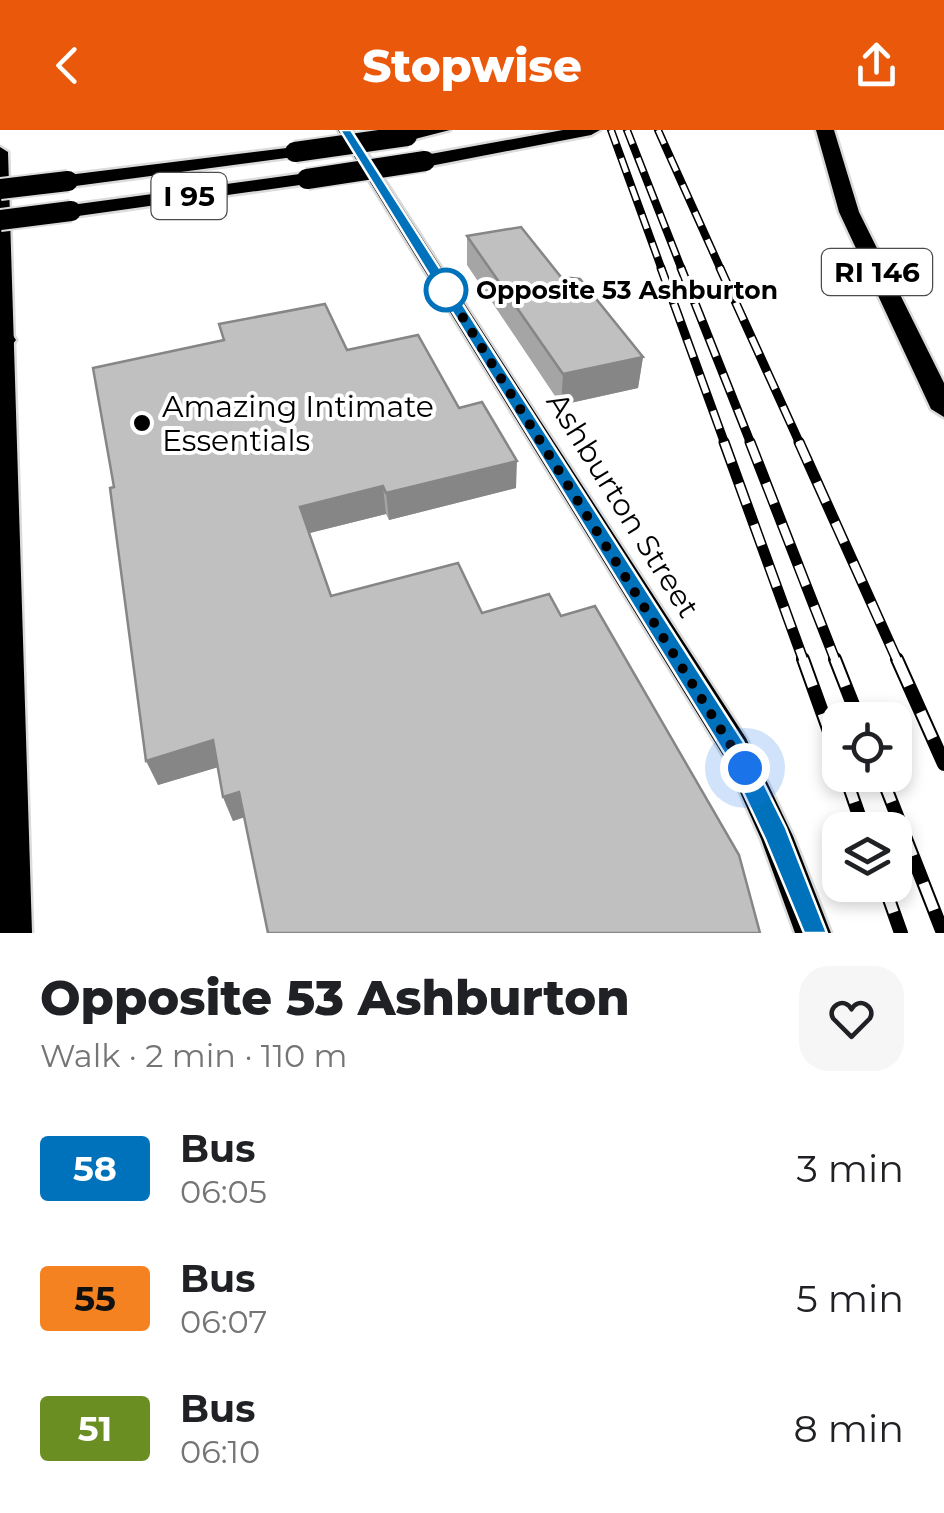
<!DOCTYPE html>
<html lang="en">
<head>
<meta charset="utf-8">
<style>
  :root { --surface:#fff; --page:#f6f6f6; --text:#202124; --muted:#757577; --accent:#ea580c }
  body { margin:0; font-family:Montserrat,sans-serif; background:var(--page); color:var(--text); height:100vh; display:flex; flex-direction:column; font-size:38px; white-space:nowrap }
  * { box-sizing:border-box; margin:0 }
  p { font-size:32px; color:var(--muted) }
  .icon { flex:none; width:55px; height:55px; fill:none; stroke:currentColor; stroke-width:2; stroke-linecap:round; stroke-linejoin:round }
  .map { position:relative; height:803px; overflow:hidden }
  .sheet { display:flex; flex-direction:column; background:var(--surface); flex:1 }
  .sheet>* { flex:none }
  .badge { padding:0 20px; border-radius:8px; font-size:35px; line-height:65px }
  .controls { position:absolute; left:822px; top:572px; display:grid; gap:20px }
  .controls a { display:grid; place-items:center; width:90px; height:90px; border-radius:20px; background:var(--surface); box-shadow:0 5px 15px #0003; font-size:50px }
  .you { position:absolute; width:50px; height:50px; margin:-25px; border:8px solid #fff; border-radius:50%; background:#1a73e8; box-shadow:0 0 0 15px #1a73e833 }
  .map>.badge { position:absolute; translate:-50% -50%; box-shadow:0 0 0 5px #fff }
  .round { display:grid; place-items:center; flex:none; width:105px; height:105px; border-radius:30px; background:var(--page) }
  .summary { display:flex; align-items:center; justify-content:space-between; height:170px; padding:0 40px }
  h1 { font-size:48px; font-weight:800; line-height:75px }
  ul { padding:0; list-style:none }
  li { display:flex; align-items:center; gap:30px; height:130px; padding:0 40px }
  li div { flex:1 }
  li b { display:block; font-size:38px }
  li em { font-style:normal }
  li .badge { min-width:110px; font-weight:700; text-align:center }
  header { display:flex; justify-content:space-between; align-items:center; height:130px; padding:0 40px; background:var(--accent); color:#fff; font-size:45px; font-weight:800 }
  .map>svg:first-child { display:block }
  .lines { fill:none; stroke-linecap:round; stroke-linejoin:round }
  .major-casing { stroke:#dbdbdb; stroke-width:5 }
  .highway-casing { stroke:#dbdbdb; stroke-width:5 }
  .major { fill:#000; fill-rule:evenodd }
  .highway { fill:#000; fill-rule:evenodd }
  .rail-far3-casing { stroke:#000; stroke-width:8 }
  .rail-far2-casing { stroke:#000; stroke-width:9 }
  .rail-far1-casing { stroke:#000; stroke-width:11 }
  .rail-casing { stroke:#000; stroke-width:14 }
  .rail-far3 { stroke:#fff; stroke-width:5; stroke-dasharray:15; stroke-linecap:butt }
  .rail-far2 { stroke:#fff; stroke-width:6; stroke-dasharray:19; stroke-linecap:butt }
  .rail-far1 { stroke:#fff; stroke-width:8; stroke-dasharray:22; stroke-linecap:butt }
  .rail { stroke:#fff; stroke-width:10; stroke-dasharray:29; stroke-linecap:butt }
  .highway-bridge-casing { stroke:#dbdbdb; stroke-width:24; stroke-linecap:butt }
  .highway-bridge { stroke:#000; stroke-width:20 }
  .wall { fill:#a5a5a5 }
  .shaded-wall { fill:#868686 }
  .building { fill:#c0c0c0; stroke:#868686; stroke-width:2.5 }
  .line { fill:#0072bc; stroke:#fff; stroke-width:2.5 }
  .walk { stroke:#000; stroke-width:10; stroke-dasharray:0 18 }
  .stop-dot { fill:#fff; stroke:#0072bc; stroke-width:5 }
  .poi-dot { fill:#000; stroke:#fff; stroke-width:4 }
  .labels { text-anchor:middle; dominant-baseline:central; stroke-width:8; stroke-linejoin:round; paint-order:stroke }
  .far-stop-label { font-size:25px; font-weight:bold; fill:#000; stroke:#fff; text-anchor:start }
  .shield { fill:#fff; stroke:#4c4c4c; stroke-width:2.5 }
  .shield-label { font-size:28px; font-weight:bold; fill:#000 }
  .poi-label { font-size:30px; fill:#000; stroke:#fff; text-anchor:start }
  .street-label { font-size:30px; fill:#000; stroke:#fff }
</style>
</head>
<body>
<header><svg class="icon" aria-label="back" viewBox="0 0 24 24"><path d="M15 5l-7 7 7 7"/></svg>Stopwise<svg class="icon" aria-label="share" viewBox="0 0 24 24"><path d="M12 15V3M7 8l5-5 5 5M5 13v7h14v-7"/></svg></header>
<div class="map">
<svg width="944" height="803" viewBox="0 0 944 803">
  <rect width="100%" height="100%" fill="#fff"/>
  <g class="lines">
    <g class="major-casing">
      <path id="major" d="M338,0H352L746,608L793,706L831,803H795L761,709L724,627Z
        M0,17L8,22L32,803H0Z"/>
    </g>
    <g class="highway-casing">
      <path id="highway" d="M411,0H450L407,11L398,6Z
        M563,0H600L591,5L425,37L416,31L425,25Z
        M816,0H834L859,82L944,253V287L931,279L839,82Z
        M295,17L301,18V26L68,57L59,51L68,45Z
        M307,43L314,45V53L71,87L61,81L71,75Z
        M0,196L8,198L16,210L12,215L0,216Z"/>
    </g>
    <use href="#major" class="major"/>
    <use href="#highway" class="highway"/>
    <g class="rail-far3-casing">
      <path id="rail-far3" d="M611,0L662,140
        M627,0L682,140
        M658,0L721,140"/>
    </g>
    <g class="rail-far2-casing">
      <path id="rail-far2" d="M661,138L725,314
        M681,138L751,314
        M720,138L800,314"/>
    </g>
    <g class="rail-far1-casing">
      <path id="rail-far1" d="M724,312L804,532
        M750,312L836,532
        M799,312L898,532"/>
    </g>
    <g class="rail-casing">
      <path id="rail" d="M803,529L840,632
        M835,529L859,590
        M897,529L944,634
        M845,645L864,700
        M881,645L943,803
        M884,755L901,803"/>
    </g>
    <use href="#rail-far3" class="rail-far3"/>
    <use href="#rail-far2" class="rail-far2"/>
    <use href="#rail-far1" class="rail-far1"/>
    <use href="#rail" class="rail"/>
    <g class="highway-bridge-casing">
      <path id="highway-bridge" d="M295,22L407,6
        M307,49L425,31
        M0,59L68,51
        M0,90L71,81"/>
    </g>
    <use href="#highway-bridge" class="highway-bridge"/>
  </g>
  <path class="wall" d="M467,106L643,227L638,258L561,275L467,135Z
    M219,194L347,220L459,278L516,358L389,390L386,384L309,403L244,687L233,691L223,667L218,637L158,655L114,357L223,211Z"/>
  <path class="shaded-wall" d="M643,227L638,258L561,275L563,244Z
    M517,331L516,358L389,390L386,363Z
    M383,356L386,384L306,404L300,377Z
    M213,610L222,636L158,655L146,631Z
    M239,662L248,686L233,691L223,667Z"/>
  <path class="building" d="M521,97L561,147L580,149L643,227L563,244L467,106Z
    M325,174L347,220L418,205L459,278L482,272L517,331L386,363L383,356L300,377L331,466L458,433L482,483L549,464L561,486L595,476L739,725L760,803H268L239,662L223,667L213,610L146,631L110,358L114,357L93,238L224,210L219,194Z"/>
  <path class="line" d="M340,0H351L743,611L786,698L827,803H804L765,709L726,626Z"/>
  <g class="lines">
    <path class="walk" d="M446,160L440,151L745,638"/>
  </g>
  <circle class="stop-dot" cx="446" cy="160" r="20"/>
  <circle class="poi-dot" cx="142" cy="293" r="10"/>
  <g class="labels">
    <g class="far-stop-label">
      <text x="476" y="160">Opposite 53 Ashburton</text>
    </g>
    <g class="shield">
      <rect x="151.5" y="43" width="75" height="46" rx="8"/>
      <rect x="822" y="119" width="110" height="46" rx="8"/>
    </g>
    <g class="shield-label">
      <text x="189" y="66">I 95</text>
      <text x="877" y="142">RI 146</text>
    </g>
    <g class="poi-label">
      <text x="162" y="276">Amazing Intimate<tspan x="162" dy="34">Essentials</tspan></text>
    </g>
    <g class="street-label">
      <text transform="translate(623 375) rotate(58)">Ashburton Street</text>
    </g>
  </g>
</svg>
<div class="controls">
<a><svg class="icon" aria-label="locate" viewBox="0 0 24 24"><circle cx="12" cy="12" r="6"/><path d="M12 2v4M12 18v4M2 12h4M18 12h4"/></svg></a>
<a><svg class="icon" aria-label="layers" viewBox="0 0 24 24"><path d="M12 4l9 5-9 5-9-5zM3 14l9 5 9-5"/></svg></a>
</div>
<div class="you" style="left:745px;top:638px"></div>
</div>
<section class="sheet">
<div class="summary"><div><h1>Opposite 53 Ashburton</h1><p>Walk · 2 min · 110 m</p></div><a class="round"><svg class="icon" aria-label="heart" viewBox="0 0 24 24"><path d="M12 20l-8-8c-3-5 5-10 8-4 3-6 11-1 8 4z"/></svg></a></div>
<ul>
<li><span class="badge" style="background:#0072bc;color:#fff">58</span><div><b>Bus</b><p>06:05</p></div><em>3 min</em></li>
<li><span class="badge" style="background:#f58220;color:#111">55</span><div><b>Bus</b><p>06:07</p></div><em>5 min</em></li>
<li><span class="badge" style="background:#6b8e23;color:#fff">51</span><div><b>Bus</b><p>06:10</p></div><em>8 min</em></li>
</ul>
</section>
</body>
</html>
